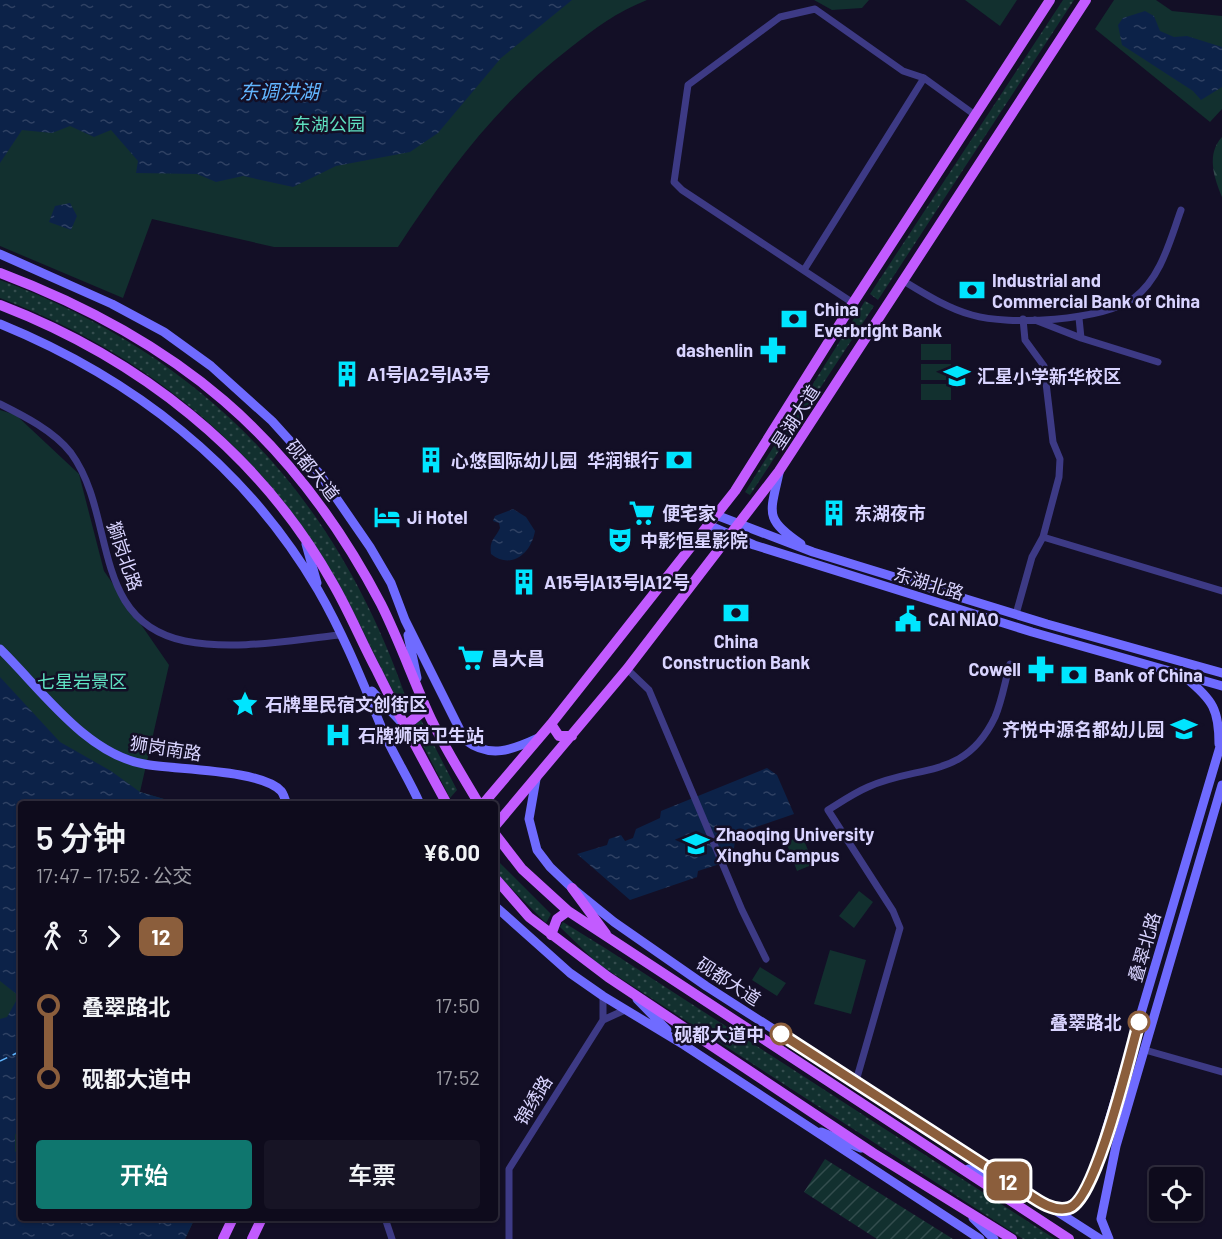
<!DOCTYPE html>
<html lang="zh">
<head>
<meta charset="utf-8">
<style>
  :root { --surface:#0e0b1c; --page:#171425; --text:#f1f3f6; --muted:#9b9ba3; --line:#2e2b3b; --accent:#0f766e }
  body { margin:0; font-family:Barlow,"Noto Sans SC",sans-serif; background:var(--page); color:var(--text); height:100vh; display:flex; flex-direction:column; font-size:22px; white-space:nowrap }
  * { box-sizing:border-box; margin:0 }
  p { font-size:20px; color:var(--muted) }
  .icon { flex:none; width:33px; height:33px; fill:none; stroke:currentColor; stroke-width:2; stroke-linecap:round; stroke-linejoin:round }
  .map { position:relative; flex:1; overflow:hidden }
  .sheet { position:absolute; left:18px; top:801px; width:480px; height:420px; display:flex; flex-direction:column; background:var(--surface); border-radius:6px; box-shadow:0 2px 4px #0004,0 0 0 2px var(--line) }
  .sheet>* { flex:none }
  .badge { padding:0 12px; border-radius:9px; font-size:21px; line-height:39px }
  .controls { position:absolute; left:1149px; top:1167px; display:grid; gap:12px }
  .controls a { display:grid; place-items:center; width:54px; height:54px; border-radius:6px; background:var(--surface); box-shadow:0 2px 4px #0004,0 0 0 2px var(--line); font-size:30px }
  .map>.badge { position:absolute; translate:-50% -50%; box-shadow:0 0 0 3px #fff }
  .legs { display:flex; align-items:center; gap:9px; height:66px; padding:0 18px; font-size:20px }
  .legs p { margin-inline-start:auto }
  .headline { display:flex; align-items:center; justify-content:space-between; height:102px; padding:0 18px }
  h1 { font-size:33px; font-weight:600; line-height:45px }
  .cta { display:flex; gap:12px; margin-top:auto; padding:12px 18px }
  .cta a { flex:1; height:69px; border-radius:6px; background:var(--accent); color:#fff; font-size:24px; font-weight:600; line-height:69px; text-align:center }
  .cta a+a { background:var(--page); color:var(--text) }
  ul { padding:0 18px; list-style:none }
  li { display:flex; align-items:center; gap:21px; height:72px; font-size:22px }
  li i { display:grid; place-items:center; width:9px; height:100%; margin:0 8px; background:currentColor }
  li i::after { content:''; width:15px; height:15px; margin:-8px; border:4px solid; border-radius:50%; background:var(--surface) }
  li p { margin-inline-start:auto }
  li:first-child i { background:linear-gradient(#0000 50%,currentColor 0) }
  li:last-child i { background:linear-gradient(currentColor 50%,#0000 0) }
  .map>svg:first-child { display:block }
  .grass { fill:url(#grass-dots) }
  .forest { fill:url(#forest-firs) }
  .park { fill:#12302f }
  .garden { fill:url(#garden-furrows) }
  .water { fill:url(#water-ripples) }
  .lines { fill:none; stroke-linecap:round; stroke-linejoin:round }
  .ferry { stroke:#62b6ff; stroke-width:1.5; stroke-dasharray:8 6; stroke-linecap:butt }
  .street { stroke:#3d3a85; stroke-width:7 }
  .secondary { stroke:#6f6bff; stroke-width:9 }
  .primary { stroke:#c25bff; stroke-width:10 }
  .line-1-casing { stroke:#fff; stroke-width:14 }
  .line-1 { stroke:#8b5e3c; stroke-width:9 }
  .stop-1-dot { fill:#fff; stroke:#8b5e3c; stroke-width:3 }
  .labels { text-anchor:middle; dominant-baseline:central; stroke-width:5; stroke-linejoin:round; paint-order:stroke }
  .park-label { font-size:18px; fill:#5fe0c0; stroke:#130f26 }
  .poi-label { font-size:18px; font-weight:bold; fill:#d9d4ff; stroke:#130f26; text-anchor:start }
  .street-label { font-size:18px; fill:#d9d4ff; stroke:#130f26 }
  .stop-label { font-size:18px; font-weight:bold; fill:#d9d4ff; stroke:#130f26; text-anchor:end }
  .water-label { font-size:20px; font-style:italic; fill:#62b6ff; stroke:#130f26 }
</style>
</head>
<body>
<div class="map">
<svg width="1222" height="1239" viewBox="0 0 1222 1239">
  <defs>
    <pattern id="grass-dots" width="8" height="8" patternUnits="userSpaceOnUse" patternTransform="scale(1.5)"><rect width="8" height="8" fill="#12302f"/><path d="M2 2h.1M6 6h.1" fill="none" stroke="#344d4e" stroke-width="1.8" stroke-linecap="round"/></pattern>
    <pattern id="forest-firs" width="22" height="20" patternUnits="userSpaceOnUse" patternTransform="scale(1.5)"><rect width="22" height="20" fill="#12302f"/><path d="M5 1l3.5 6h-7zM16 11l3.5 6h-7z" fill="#344d4e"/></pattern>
    <pattern id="garden-furrows" width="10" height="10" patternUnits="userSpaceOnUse" patternTransform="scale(1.5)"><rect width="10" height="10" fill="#12302f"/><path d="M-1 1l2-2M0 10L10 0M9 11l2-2" fill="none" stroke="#344d4e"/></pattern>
    <pattern id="water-ripples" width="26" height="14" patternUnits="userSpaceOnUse" patternTransform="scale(1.5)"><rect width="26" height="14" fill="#0c2248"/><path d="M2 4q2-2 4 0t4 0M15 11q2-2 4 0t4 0" fill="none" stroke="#2f4163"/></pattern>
  </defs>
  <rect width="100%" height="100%" fill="#130f26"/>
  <path class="grass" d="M1063,0H1074L878,300L870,294Z
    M0,280C208,357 341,500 410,710L405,713C376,663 355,608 324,559C248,437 135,349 0,298Z
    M865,301L874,306L750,495L745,492Z
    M420,718L457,790L450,798L412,724Z
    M495,858L551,914L546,923L495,872Z
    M563,922L605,948L1055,1239H1023L597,963L560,927Z"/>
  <path class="forest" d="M1222,137V197C1214,178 1206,154 1222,137Z"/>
  <path class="park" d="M0,0H647C615,13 597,27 570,48C498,103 447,172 398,247H274L152,219L123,298L0,246Z
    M814,0H869L862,8L832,10Z
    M965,0H1017L1000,26Z
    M1114,0H1156L1172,11L1222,16V109L1210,122L1095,29Z
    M921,344H951V360H921Z
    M921,364H951V380H921Z
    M921,384H951V400H921Z
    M0,410L16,415L79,474L104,571L169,665L140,792L181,804H21V1218H195L185,1239H0Z
    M802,836L814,864L797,871L786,842Z
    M859,891L873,902L854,928L839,916Z
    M830,950L866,960L851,1014L814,1004Z
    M760,967L786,983L777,996L752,980Z"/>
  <path class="garden" d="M825,1159L953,1239H877L804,1192Z"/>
  <path class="water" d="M0,0H572L501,58L438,133L410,152L336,166L293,187L243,176L216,182L197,174L136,173L138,161L111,130L94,137L70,126L52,133L22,130L0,163Z
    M1145,11L1154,16L1160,31L1174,37L1187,36L1222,47V87L1201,100L1193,91L1122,45L1118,25L1123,18Z
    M70,203L77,216L71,230L49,222L55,206Z
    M513,509L526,517L535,531C531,554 511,570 491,554C489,540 495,539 500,528L499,523L493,521L495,516Z
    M0,677L60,742L111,771L140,792L181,804H21V1123L15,1135V1151L21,1159V1218H195L185,1239H0V1019L7,1017L19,996L0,981Z
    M767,768L777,775L794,814L736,834L734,848L719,854L723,863L698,871L697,877L630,900L577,854L607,845L609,839L621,835L625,841L633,838L636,829L660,818L661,811Z"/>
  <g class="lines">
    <path class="ferry" d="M0,1061L21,1051"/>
    <path class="street" d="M804,270L924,78L975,115
      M902,280C925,294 947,308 972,315C1009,326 1102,321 1134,298C1161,278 1170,240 1181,210
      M853,303L682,190L674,182L688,85L780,17L815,9L903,71L924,78
      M1079,318L1081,338
      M1035,320L1081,338L1158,362
      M0,404C24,416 54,431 71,453C117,516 89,621 185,641C235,651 290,640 340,635
      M1043,537L1222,591
      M1016,614L1032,557L1043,537L1059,477L1060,459L1053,442L1044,366L1025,340L1023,319
      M627,669L649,690L742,910L766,959
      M603,1020L625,1010
      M603,1020V996
      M1145,1050L1222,1072
      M856,1081L900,928L893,911L828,810C841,802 854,793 868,787C919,764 965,780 995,717C1002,701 1005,681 1010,664
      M385,1218L392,1239
      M509,1239V1169L603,1020"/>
    <path class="secondary" d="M0,254L112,304L164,332L211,366L272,421L319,473L370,547L391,583L405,620L465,740C490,759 512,750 538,738
      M0,324C132,378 245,465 318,590C344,635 363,683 383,731C394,756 409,779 420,804
      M779,473C770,514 764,519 801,544
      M716,515L813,552L1047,624L1222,673
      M708,525L754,545L1032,632L1222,686
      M306,544L317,583
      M408,635L417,678
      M0,649C40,688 86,754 144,764C174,770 261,769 281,791C284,794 285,801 287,804
      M1186,678C1213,700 1219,710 1219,744
      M372,691L401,722
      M536,779L529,819L537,850L550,867L572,888L614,922L706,986L1100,1239
      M495,906L570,973L603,996L684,1045L980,1239
      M637,999L667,1030
      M821,1132L861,1148
      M968,1169L1003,1182
      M1054,1208L1063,1209L1077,1204L1093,1175L1222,740
      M973,1218L994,1239
      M1109,1239L1101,1219L1116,1146L1222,785"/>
    <path class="primary" d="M0,273C177,340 293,436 381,604C398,638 411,674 426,708C440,741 461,773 479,804
      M0,305C138,358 259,452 332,582C349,611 361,641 377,671C399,716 423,760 447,804
      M551,724L559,736H572
      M405,726L426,709
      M483,804L551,724L735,491L853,303L1050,0
      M495,826L627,669L779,471L1086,0
      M495,834L522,869L568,911L1069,1239
      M495,878L529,917L608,977L873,1153L1012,1239
      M572,888L606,934
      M551,935L557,919L568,911
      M223,1239L233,1218
      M252,1239L262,1218"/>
  </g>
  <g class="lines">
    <g class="line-1-casing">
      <path id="line-1" d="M781,1034L1019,1188C1033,1197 1051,1213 1069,1208C1096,1200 1130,1054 1139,1022"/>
    </g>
    <use href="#line-1" class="line-1"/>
  </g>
  <defs>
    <g id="bank-bare" transform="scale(2.07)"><path d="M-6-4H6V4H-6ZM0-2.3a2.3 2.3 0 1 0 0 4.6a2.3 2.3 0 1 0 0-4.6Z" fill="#00e5ff" stroke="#130f26" stroke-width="2.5" paint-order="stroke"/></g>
    <g id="pharmacy-bare" transform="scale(2.07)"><path d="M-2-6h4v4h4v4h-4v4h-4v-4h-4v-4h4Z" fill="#00e5ff" stroke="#130f26" stroke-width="2.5" paint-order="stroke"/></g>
    <g id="building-bare" transform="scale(2.07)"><path d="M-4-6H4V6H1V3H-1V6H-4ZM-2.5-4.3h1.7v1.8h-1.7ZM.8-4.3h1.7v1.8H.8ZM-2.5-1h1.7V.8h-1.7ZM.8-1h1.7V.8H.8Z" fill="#00e5ff" stroke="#130f26" stroke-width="2.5" paint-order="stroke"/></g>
    <g id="school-bare" transform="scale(2.07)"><path d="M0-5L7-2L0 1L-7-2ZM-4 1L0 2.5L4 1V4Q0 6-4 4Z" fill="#00e5ff" stroke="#130f26" stroke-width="2.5" paint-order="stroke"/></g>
    <g id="supermarket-bare" transform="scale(2.07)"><path d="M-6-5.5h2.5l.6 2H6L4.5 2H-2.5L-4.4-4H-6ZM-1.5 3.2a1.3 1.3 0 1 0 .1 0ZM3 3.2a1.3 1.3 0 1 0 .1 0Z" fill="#00e5ff" stroke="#130f26" stroke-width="2.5" paint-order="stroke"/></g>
    <g id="hotel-bare" transform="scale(2.07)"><path d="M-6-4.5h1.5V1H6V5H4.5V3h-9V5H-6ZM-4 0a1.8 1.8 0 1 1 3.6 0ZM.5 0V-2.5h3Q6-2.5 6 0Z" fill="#00e5ff" stroke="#130f26" stroke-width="2.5" paint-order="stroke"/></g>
    <g id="theatre-bare" transform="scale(2.07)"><path d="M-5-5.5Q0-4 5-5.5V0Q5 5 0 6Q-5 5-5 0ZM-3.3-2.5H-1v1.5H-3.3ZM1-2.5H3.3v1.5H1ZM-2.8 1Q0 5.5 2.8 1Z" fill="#00e5ff" stroke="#130f26" stroke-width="2.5" paint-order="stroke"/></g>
    <g id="civic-bare" transform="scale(2.07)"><path d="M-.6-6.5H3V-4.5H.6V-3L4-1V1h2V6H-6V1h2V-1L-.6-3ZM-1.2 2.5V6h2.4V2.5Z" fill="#00e5ff" stroke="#130f26" stroke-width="2.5" paint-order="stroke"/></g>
    <g id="sight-bare" transform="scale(2.07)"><path d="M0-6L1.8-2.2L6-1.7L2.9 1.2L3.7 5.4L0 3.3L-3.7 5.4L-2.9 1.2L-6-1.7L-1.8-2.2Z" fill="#00e5ff" stroke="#130f26" stroke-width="2.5" paint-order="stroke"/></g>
    <g id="hospital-bare" transform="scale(2.07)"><path d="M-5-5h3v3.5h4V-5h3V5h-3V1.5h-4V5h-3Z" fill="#00e5ff" stroke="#130f26" stroke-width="2.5" paint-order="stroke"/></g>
    <g id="university-bare" transform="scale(2.07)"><path d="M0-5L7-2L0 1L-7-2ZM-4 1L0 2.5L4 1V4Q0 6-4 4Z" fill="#00e5ff" stroke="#130f26" stroke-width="2.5" paint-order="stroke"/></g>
  </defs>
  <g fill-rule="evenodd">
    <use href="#bank-bare" x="972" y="290"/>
    <use href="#bank-bare" x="794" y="319"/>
    <use href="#pharmacy-bare" x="773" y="350"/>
    <use href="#building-bare" x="347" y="374"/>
    <use href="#school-bare" x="957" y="376"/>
    <use href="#building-bare" x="431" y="460"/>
    <use href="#bank-bare" x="679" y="460"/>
    <use href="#supermarket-bare" x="642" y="513"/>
    <use href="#building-bare" x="834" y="513"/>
    <use href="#hotel-bare" x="387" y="517"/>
    <use href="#theatre-bare" x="620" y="540"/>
    <use href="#building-bare" x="524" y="582"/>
    <use href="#bank-bare" x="736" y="613"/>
    <use href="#civic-bare" x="908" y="619"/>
    <use href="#supermarket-bare" x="471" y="658"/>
    <use href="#pharmacy-bare" x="1041" y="669"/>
    <use href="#bank-bare" x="1074" y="675"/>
    <use href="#sight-bare" x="245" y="704"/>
    <use href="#school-bare" x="1184" y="729"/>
    <use href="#hospital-bare" x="338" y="735"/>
    <use href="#university-bare" x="696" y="844"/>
  </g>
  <g class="stop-1-dot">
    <circle cx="1139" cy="1022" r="10"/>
    <circle cx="781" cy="1034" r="10"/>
  </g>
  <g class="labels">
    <g class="park-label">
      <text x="329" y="124">东湖公园</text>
      <text x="82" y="681">七星岩景区</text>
    </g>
    <g class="poi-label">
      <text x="992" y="280">Industrial and<tspan x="992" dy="21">Commercial Bank of China</tspan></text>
      <text x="814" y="309">China<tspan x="814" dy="21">Everbright Bank</tspan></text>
      <text x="753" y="350" text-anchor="end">dashenlin</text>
      <text x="367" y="374">A1号|A2号|A3号</text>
      <text x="977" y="376">汇星小学新华校区</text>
      <text x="451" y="460">心悠国际幼儿园</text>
      <text x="659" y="460" text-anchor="end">华润银行</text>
      <text x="662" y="513">便宅家</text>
      <text x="854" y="513">东湖夜市</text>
      <text x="407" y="517">Ji Hotel</text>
      <text x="640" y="540">中影恒星影院</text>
      <text x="544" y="582">A15号|A13号|A12号</text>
      <text x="928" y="619">CAI NIAO</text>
      <text x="736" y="641" text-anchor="middle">China<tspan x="736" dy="21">Construction Bank</tspan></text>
      <text x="491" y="658">昌大昌</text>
      <text x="1021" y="669" text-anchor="end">Cowell</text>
      <text x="1094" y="675">Bank of China</text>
      <text x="265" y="704">石牌里民宿文创街区</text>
      <text x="1164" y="729" text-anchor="end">齐悦中源名都幼儿园</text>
      <text x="358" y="735">石牌狮岗卫生站</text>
      <text x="716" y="834">Zhaoqing University<tspan x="716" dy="21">Xinghu Campus</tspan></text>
    </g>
    <g class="street-label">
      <text transform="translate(795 417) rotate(-57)">星湖大道</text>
      <text transform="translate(313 470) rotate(51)">砚都大道</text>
      <text transform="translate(125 556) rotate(71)">獅岗北路</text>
      <text transform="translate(929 583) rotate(17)">东湖北路</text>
      <text transform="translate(166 748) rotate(9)">狮岗南路</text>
      <text transform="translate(1144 947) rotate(-74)">叠翠北路</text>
      <text transform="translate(729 981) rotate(33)">砚都大道</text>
      <text transform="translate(533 1100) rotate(-59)">锦绣路</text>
    </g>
    <g class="stop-label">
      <text x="1122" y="1022">叠翠路北</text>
      <text x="764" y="1034">砚都大道中</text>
    </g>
    <g class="water-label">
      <text x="279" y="91">东调洪湖</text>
    </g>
  </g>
</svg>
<div class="controls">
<a><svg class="icon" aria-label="locate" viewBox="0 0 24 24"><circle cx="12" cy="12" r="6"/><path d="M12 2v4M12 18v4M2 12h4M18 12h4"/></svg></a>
</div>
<b class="badge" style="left:1008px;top:1181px;background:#8b5e3c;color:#fff">12</b>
<section class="sheet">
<div class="headline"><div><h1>5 分钟</h1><p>17:47 – 17:52 · 公交</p></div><b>¥6.00</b></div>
<div class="legs"><svg class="icon" aria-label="walk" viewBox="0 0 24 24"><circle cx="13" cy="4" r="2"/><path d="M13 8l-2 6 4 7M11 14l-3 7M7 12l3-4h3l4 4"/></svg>3<svg class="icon" aria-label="forward" viewBox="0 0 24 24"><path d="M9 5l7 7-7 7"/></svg><b class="badge" style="background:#8b5e3c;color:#fff">12</b></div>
<ul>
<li><i style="color:#8b5e3c"></i><b>叠翠路北</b><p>17:50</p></li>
<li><i style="color:#8b5e3c"></i><b>砚都大道中</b><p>17:52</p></li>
</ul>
<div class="cta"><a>开始</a><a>车票</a></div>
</section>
</div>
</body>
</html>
